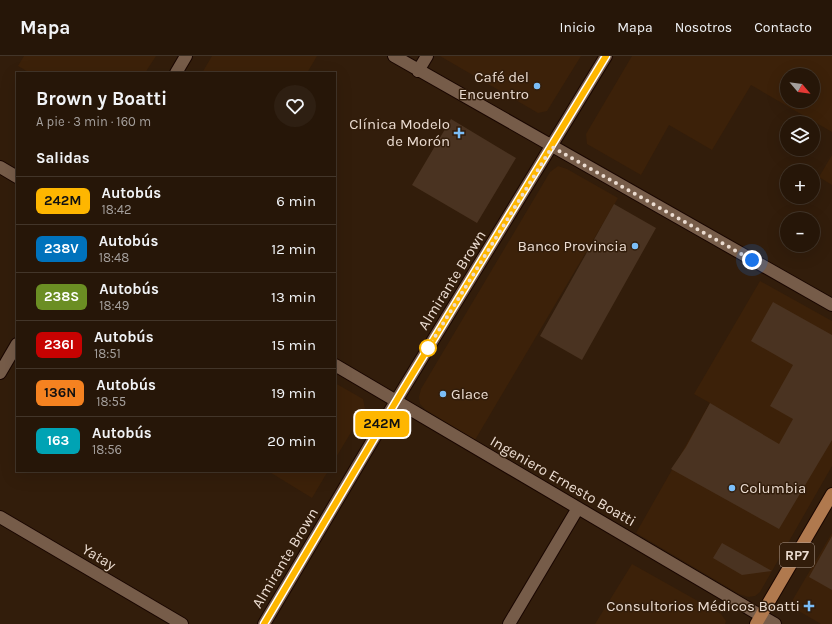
<!DOCTYPE html>
<html lang="es">
<head>
<meta charset="utf-8">
<style>
  :root { --surface:#261608; --page:#2e1f12; --text:#f1f3f6; --muted:#a49f9c; --line:#423529 }
  body { margin:0; font-family:Karla,sans-serif; background:var(--page); color:var(--text); height:100vh; display:flex; flex-direction:column; font-size:15px; white-space:nowrap }
  * { box-sizing:border-box; margin:0 }
  p { font-size:13px; color:var(--muted) }
  .icon { flex:none; width:22px; height:22px; fill:none; stroke:currentColor; stroke-width:2; stroke-linecap:round; stroke-linejoin:round }
  .map { position:relative; flex:1; overflow:hidden }
  .sheet { position:absolute; left:16px; top:16px; width:320px; height:400px; display:flex; flex-direction:column; background:var(--surface); border-radius:0px; box-shadow:0 4px 16px #0002,0 0 0 1px var(--line) }
  .sheet>* { flex:none }
  .badge { padding:0 8px; border-radius:6px; font-size:14px; line-height:26px }
  .needle { width:26px; rotate:119deg }
  .controls { position:absolute; left:780px; top:12px; display:grid; gap:8px }
  .controls a { display:grid; place-items:center; width:40px; height:40px; border-radius:50%; background:var(--surface); box-shadow:0 4px 16px #0002,0 0 0 1px var(--line); font-size:20px }
  .you { position:absolute; width:20px; height:20px; margin:-10px; border:3px solid #fff; border-radius:50%; background:#1a73e8; box-shadow:0 0 0 6px #1a73e833 }
  .map>.badge { position:absolute; translate:-50% -50%; box-shadow:0 0 0 2px #fff }
  h2 { padding:0 20px; font-size:15px; line-height:36px }
  .round { display:grid; place-items:center; flex:none; width:42px; height:42px; border-radius:21px; background:var(--page) }
  .summary { display:flex; align-items:center; justify-content:space-between; height:68px; padding:0 20px }
  h1 { font-size:19px; font-weight:700; line-height:30px }
  ul { padding:0; list-style:none }
  li { display:flex; align-items:center; gap:12px; height:48px; padding:0 20px; border-top:1px solid var(--line) }
  li div { flex:1 }
  li b { display:block; font-size:15px }
  li em { font-style:normal }
  li .badge { min-width:44px; font-weight:700; text-align:center }
  header { display:flex; align-items:center; gap:24px; box-sizing:border-box; height:56px; padding:0 20px; background:var(--surface); border-bottom:1px solid var(--line) }
  header strong { font-size:19px }
  nav { display:flex; gap:22px; margin-inline-start:auto; font-size:14px }
  .map>svg:first-child { display:block }
  .built { fill:#3c2109; fill-rule:evenodd }
  .building { fill:#4a3321 }
  .lines { fill:none; stroke-linecap:round; stroke-linejoin:round }
  .minor-casing { stroke:#190600; stroke-width:14 }
  .major-casing { stroke:#190600; stroke-width:14 }
  .minor { stroke:#765c49; stroke-width:12 }
  .major { stroke:#b0794e; stroke-width:12 }
  .line-casing { stroke:#fff; stroke-width:9 }
  .line { stroke:#feb600; stroke-width:6 }
  .walk { stroke:#ebdcd1; stroke-width:4; stroke-dasharray:0 7.2 }
  .poi-dot { fill:#7bbef8; stroke:#321d0b; stroke-width:1.5 }
  .stop-dot { fill:#fff; stroke:#feb600; stroke-width:2 }
  .labels { text-anchor:middle; dominant-baseline:central; stroke-width:3; stroke-linejoin:round; paint-order:stroke }
  .shield { fill:#321d0b; stroke:#b4a396; stroke-width:1 }
  .shield-label { font-size:14px; font-weight:bold; fill:#ebdcd1 }
  .poi-label { font-size:15px; fill:#ebdcd1; stroke:#321d0b; text-anchor:end }
  .street-label { font-size:15px; fill:#ebdcd1; stroke:#321d0b }
</style>
</head>
<body>
<header>
<strong>Mapa</strong>
<nav><a>Inicio</a><a>Mapa</a><a>Nosotros</a><a>Contacto</a></nav>
</header>
<div class="map">
<svg width="832" height="568" viewBox="0 0 832 568">
  <rect width="100%" height="100%" fill="#321d0b"/>
  <path class="built" d="M24,0H156L145,17H30L18,10Z
    M212,0H317L307,17H202Z
    M440,0H581L547,55L538,57Z
    M632,0H832V76L751,29L712,94L669,69L641,119L587,88L586,78ZM787,19H813V45H787Z
    M832,99V129L819,121Z
    M558,110L567,113L618,142L475,384L426,354L420,348L419,341L421,333L550,116Z
    M760,225L832,265V410L760,536L755,540L748,541L739,538L636,477L710,347L694,338Z
    M335,327L363,343L365,353L335,403Z
    M268,415H328L312,442Z
    M832,477V568H821L792,551V545Z
    M632,508L721,558L726,565L725,568H595Z"/>
  <path class="building" d="M451,63L516,102L477,167L412,129Z
    M614,148L656,172L582,304L540,280Z
    M773,246L832,279V384L779,473L671,413L686,391L710,347L779,388L793,363L770,350L793,309L751,285Z
    M832,480V534L809,521Z
    M722,487L772,515L742,519L713,502Z"/>
  <g class="lines">
    <g class="minor-casing">
      <path id="minor" d="M394,0L832,249
        M418,15L427,0
        M176,17L186,0
        M0,111L17,121
        M335,309L775,568
        M0,317L17,288
        M0,461L182,568
        M264,568L396,345L606,0
        M509,568L578,452"/>
    </g>
    <g class="major-casing">
      <path id="major" d="M756,568L832,438"/>
    </g>
    <use href="#minor" class="minor"/>
    <use href="#major" class="major"/>
  </g>
  <g class="lines">
    <g class="line-casing">
      <path id="line" d="M264,568L404,332L606,0"/>
    </g>
    <use href="#line" class="line"/>
    <path class="walk" d="M428,292L552,91L752,204"/>
  </g>
  <g class="poi-dot">
    <circle cx="537" cy="30" r="4"/>
    <path d="M457 71h4v4h4v4h-4v4h-4v-4h-4v-4h4z"/>
    <circle cx="635" cy="190" r="4"/>
    <circle cx="443" cy="338" r="4"/>
    <circle cx="732" cy="432" r="4"/>
    <path d="M807 544h4v4h4v4h-4v4h-4v-4h-4v-4h4z"/>
  </g>
  <circle class="stop-dot" cx="428" cy="292" r="8"/>
  <g class="labels">
    <rect class="shield" x="780" y="487" width="34" height="24" rx="3"/>
    <g class="shield-label">
      <text x="797" y="499">RP7</text>
    </g>
    <g class="poi-label">
      <text x="529" y="21">Café del<tspan x="529" dy="17">Encuentro</tspan></text>
      <text x="450" y="68">Clínica Modelo<tspan x="450" dy="17">de Morón</tspan></text>
      <text x="627" y="190">Banco Provincia</text>
      <text x="451" y="338" text-anchor="start">Glace</text>
      <text x="740" y="432" text-anchor="start">Columbia</text>
      <text x="800" y="550">Consultorios Médicos Boatti</text>
    </g>
    <g class="street-label">
      <text transform="translate(452 224) rotate(-58)">Almirante Brown</text>
      <text transform="translate(563 425) rotate(30)">Ingeniero Ernesto Boatti</text>
      <text transform="translate(99 501) rotate(31)">Yatay</text>
      <text transform="translate(285 502) rotate(-59)">Almirante Brown</text>
    </g>
  </g>
</svg>
<div class="controls">
<a><svg class="needle" viewBox="-14 -14 28 28"><path d="M0-13l5 13h-10z" fill="#e53935"/><path d="M0 13l5-13h-10z" fill="#a49f9c"/></svg></a>
<a><svg class="icon" aria-label="layers" viewBox="0 0 24 24"><path d="M12 4l9 5-9 5-9-5zM3 14l9 5 9-5"/></svg></a>
<a>+</a>
<a>−</a>
</div>
<div class="you" style="left:752px;top:204px"></div>
<b class="badge" style="left:382px;top:368px;background:#feb600;color:#111">242M</b>
<section class="sheet">
<div class="summary"><div><h1>Brown y Boatti</h1><p>A pie · 3 min · 160 m</p></div><a class="round"><svg class="icon" aria-label="heart" viewBox="0 0 24 24"><path d="M12 20l-8-8c-3-5 5-10 8-4 3-6 11-1 8 4z"/></svg></a></div>
<h2>Salidas</h2>
<ul>
<li><span class="badge" style="background:#feb600;color:#111">242M</span><div><b>Autobús</b><p>18:42</p></div><em>6 min</em></li>
<li><span class="badge" style="background:#0072bc;color:#fff">238V</span><div><b>Autobús</b><p>18:48</p></div><em>12 min</em></li>
<li><span class="badge" style="background:#6b8e23;color:#fff">238S</span><div><b>Autobús</b><p>18:49</p></div><em>13 min</em></li>
<li><span class="badge" style="background:#c70201;color:#fff">236I</span><div><b>Autobús</b><p>18:51</p></div><em>15 min</em></li>
<li><span class="badge" style="background:#f58220;color:#111">136N</span><div><b>Autobús</b><p>18:55</p></div><em>19 min</em></li>
<li><span class="badge" style="background:#00a3b4;color:#fff">163</span><div><b>Autobús</b><p>18:56</p></div><em>20 min</em></li>
</ul>
</section>
</div>
</body>
</html>
